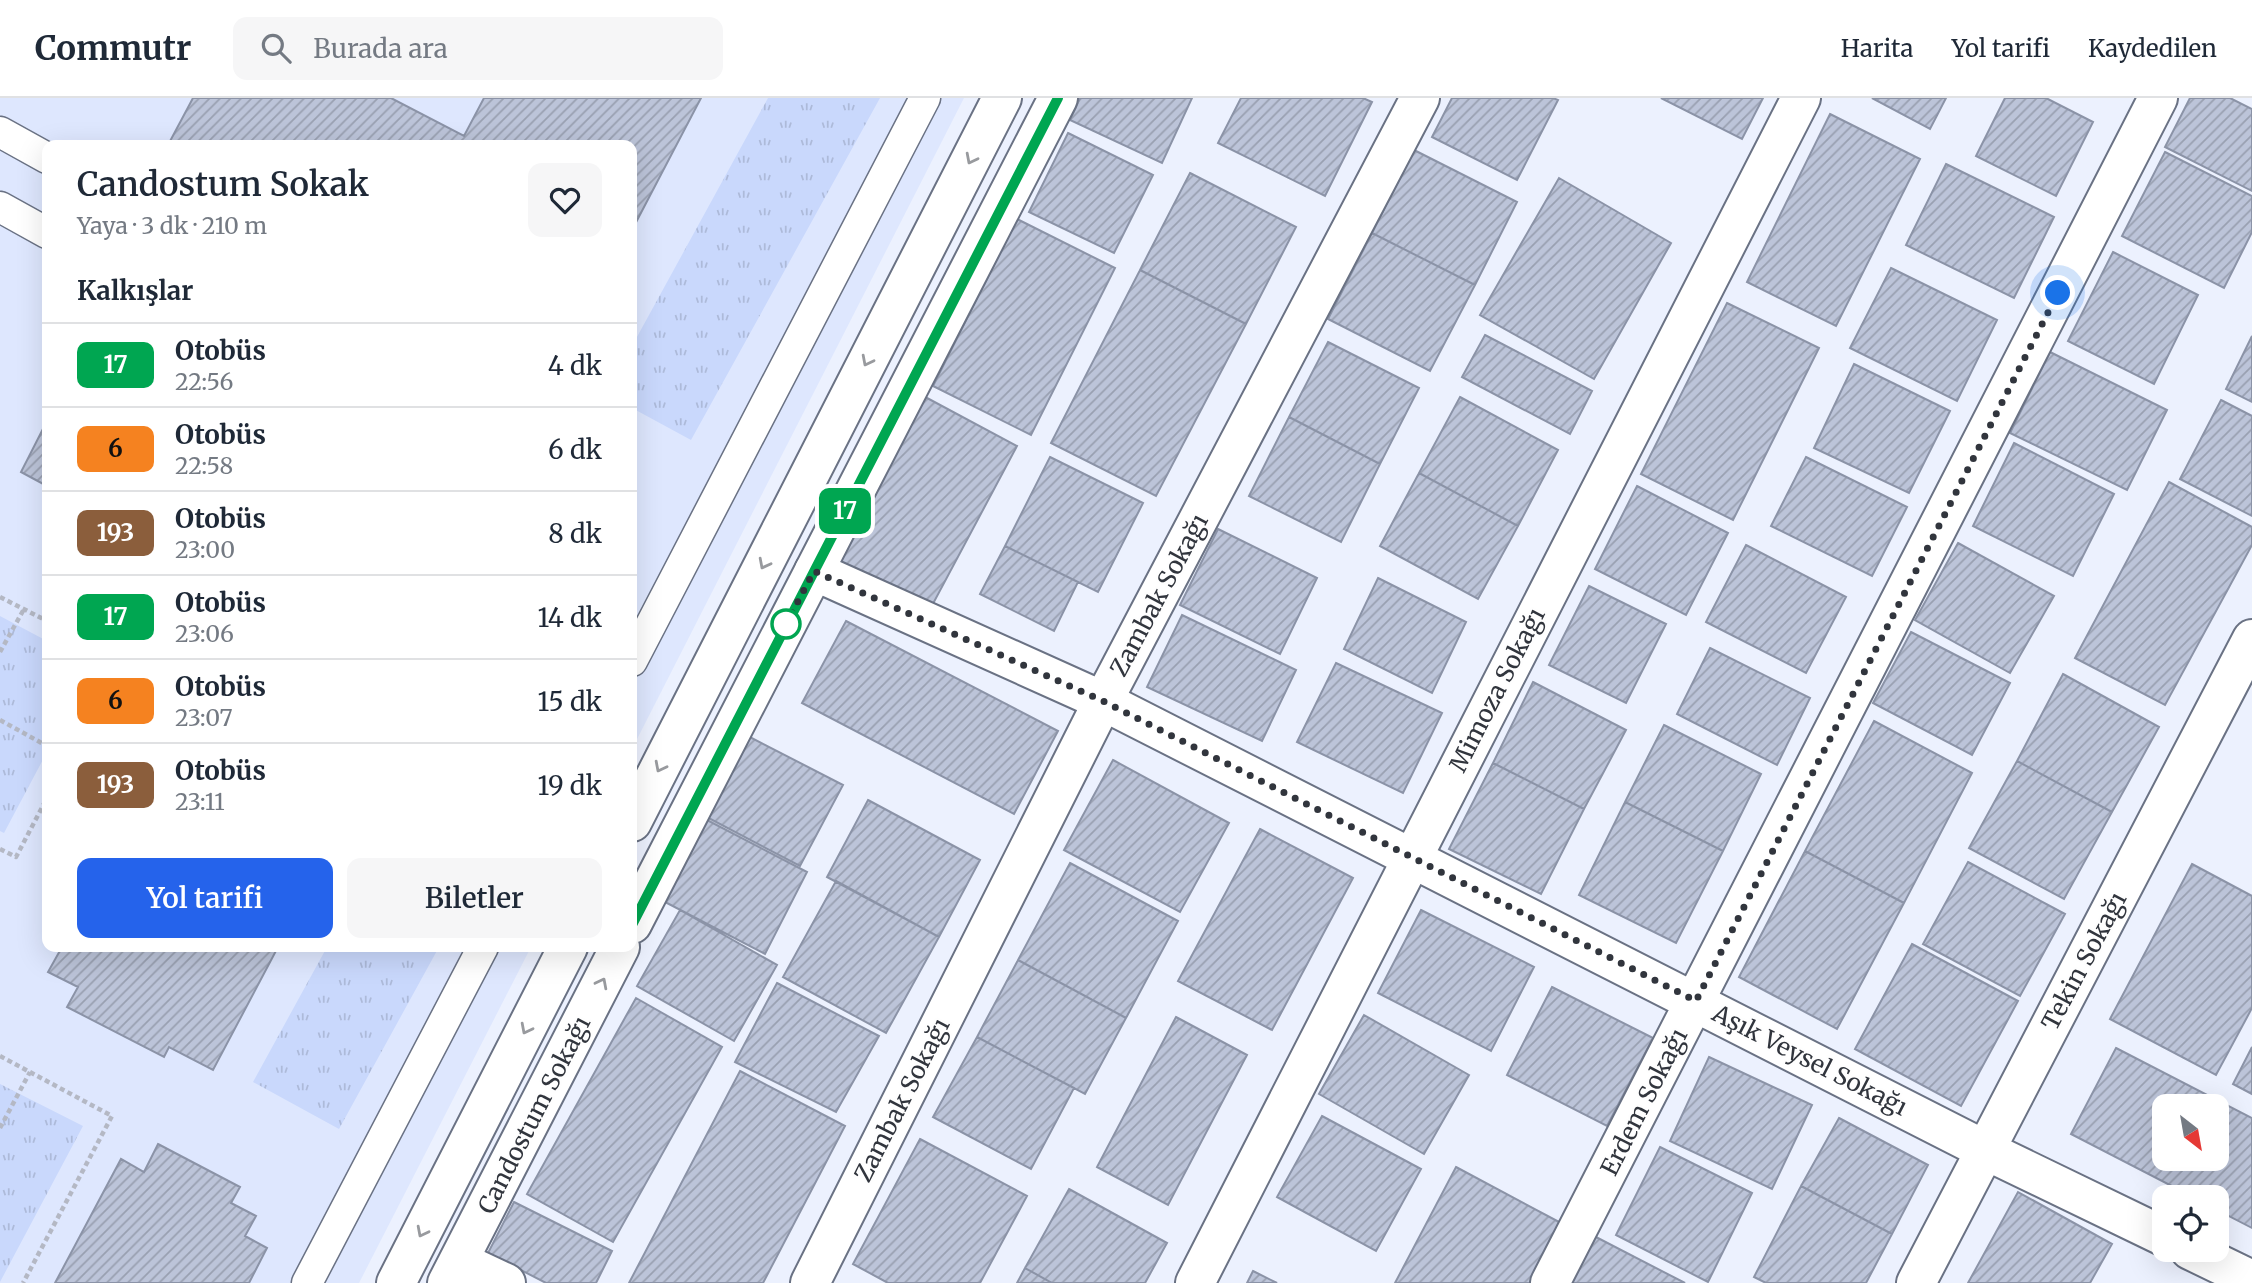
<!DOCTYPE html>
<html lang="tr">
<head>
<meta charset="utf-8">
<style>
  :root { --surface:#fff; --page:#f6f6f7; --text:#1f2937; --muted:#747a83; --line:#e0e1e3; --accent:#2563eb }
  body { margin:0; font-family:Merriweather,serif; background:var(--page); color:var(--text); height:100vh; display:flex; flex-direction:column; font-size:26px; white-space:nowrap }
  * { box-sizing:border-box; margin:0 }
  p { font-size:23px; color:var(--muted) }
  .icon { flex:none; width:38px; height:38px; fill:none; stroke:currentColor; stroke-width:2; stroke-linecap:round; stroke-linejoin:round }
  .map { position:relative; flex:1; overflow:hidden }
  .sheet { position:absolute; left:42px; top:42px; width:595px; height:812px; display:flex; flex-direction:column; background:var(--surface); border-radius:14px; box-shadow:0 7px 28px #0002 }
  .sheet>* { flex:none }
  .badge { padding:0 14px; border-radius:10px; font-size:24px; line-height:46px }
  .needle { width:46px; rotate:149deg }
  .tools { position:absolute; left:2152px; top:996px; display:grid; gap:14px }
  .tools a { display:grid; place-items:center; width:77px; height:77px; border-radius:14px; background:var(--surface); box-shadow:0 7px 28px #0002; font-size:35px }
  .you { position:absolute; width:35px; height:35px; margin:-18px; border:5px solid #fff; border-radius:50%; background:#1a73e8; box-shadow:0 0 0 10px #1a73e833 }
  .map>.badge { position:absolute; translate:-50% -50%; box-shadow:0 0 0 4px #fff }
  h2 { padding:0 35px; font-size:26px; line-height:63px }
  .round { display:grid; place-items:center; flex:none; width:74px; height:74px; border-radius:14px; background:var(--page) }
  .head { display:flex; align-items:center; justify-content:space-between; height:119px; padding:0 35px }
  h1 { font-size:33px; font-weight:600; line-height:52px }
  .cta { display:flex; gap:14px; margin-top:auto; padding:14px 35px }
  .cta a { flex:1; height:80px; border-radius:14px; background:var(--accent); color:#fff; font-size:28px; font-weight:600; line-height:80px; text-align:center }
  .cta a+a { background:var(--page); color:var(--text) }
  ul { padding:0; list-style:none }
  li { display:flex; align-items:center; gap:21px; height:84px; padding:0 35px; border-top:2px solid var(--line) }
  li div { flex:1 }
  li b { display:block; font-size:26px }
  li em { font-style:normal }
  li .badge { min-width:77px; font-weight:700; text-align:center }
  header { display:flex; align-items:center; gap:42px; box-sizing:border-box; height:98px; padding:0 35px; background:var(--surface); border-bottom:2px solid var(--line) }
  header strong { font-size:33px }
  nav { display:flex; gap:38px; margin-inline-start:auto; font-size:24px }
  .search { width:490px; height:63px; background:var(--page); display:flex; align-items:center; gap:18px; box-sizing:border-box; padding:0 24px; border-radius:14px; color:var(--muted); font-size:26px }
  .map>svg:first-child { display:block }
  .built { fill:#dee7fe }
  .grass { fill:url(#grass-tufts) }
  .building { fill:url(#building-hatch); stroke:#8b93a7; stroke-width:2; fill-rule:evenodd }
  .lines { fill:none; stroke-linecap:round; stroke-linejoin:round }
  .service-casing { stroke:#6a7284; stroke-width:33 }
  .minor-casing { stroke:#6a7284; stroke-width:42 }
  .tertiary-casing { stroke:#6a7284; stroke-width:42 }
  .path { stroke:#b4b8c4; stroke-width:4.5; stroke-dasharray:5 3.5; stroke-linecap:butt }
  .service { stroke:#fff; stroke-width:30 }
  .minor { stroke:#fff; stroke-width:38 }
  .tertiary { stroke:#fff; stroke-width:38 }
  .oneway { stroke:#989a9e }
  .line-casing { stroke:#fff; stroke-width:16 }
  .line { stroke:#00a651; stroke-width:10 }
  .walk { stroke:#31353d; stroke-width:7; stroke-dasharray:0 12.6 }
  .stop-dot { fill:#fff; stroke:#00a651; stroke-width:3.5 }
  .labels { text-anchor:middle; dominant-baseline:central; stroke-width:5; stroke-linejoin:round; paint-order:stroke }
  .street-label { font-size:24px; fill:#31353d; stroke:#fefefe }
</style>
</head>
<body>
<header>
<strong>Commutr</strong>
<div class="search"><svg class="icon" aria-label="search" viewBox="0 0 24 24"><circle cx="10" cy="10" r="6"/><path d="M15 15l6 6"/></svg>Burada ara</div>
<nav><a>Harita</a><a>Yol tarifi</a><a>Kaydedilen</a></nav>
</header>
<div class="map">
<svg width="2252" height="1185" viewBox="0 0 2252 1185">
  <defs>
    <pattern id="grass-tufts" width="24" height="20" patternUnits="userSpaceOnUse" patternTransform="scale(1.75)"><rect width="24" height="20" fill="#c9d8fc"/><path d="M3 7l-1-3M5 7V3M7 7l1-3M15 17l-1-3M17 17v-4M19 17l1-3" fill="none" stroke="#adbad9"/></pattern>
    <pattern id="building-hatch" width="6" height="6" patternUnits="userSpaceOnUse" patternTransform="scale(1.75)"><rect width="6" height="6" fill="#bcc4d9"/><path d="M-1 1l2-2M0 6l6-6M5 7l2-2" fill="none" stroke="#99a0b1"/></pattern>
  </defs>
  <rect width="100%" height="100%" fill="#ecf1fe"/>
  <path class="built" d="M0,0H964L632,651V47H47V849H531L359,1185H0Z"/>
  <path class="grass" d="M768,0H880L691,342L632,310V248Z
    M0,518L47,543V654L4,735L0,733Z
    M327,849H439L339,1031L253,984Z
    M0,986L83,1028L0,1184Z"/>
  <path class="building" d="M193,0H391L464,38L484,0H701L632,132V47H168Z
    M1080,0H1192L1162,65L1070,22Z
    M1241,0H1363L1372,4L1325,98L1218,45Z
    M1452,0H1553L1558,2L1517,82L1432,39Z
    M1661,0H1763L1742,41Z
    M1872,0H1946L1930,31Z
    M2005,0H2046L2093,24L2056,98L1976,58Z
    M2190,0H2230L2252,11V93L2165,49Z
    M1830,16L1920,61L1836,228L1747,184Z
    M1068,35L1153,77L1114,155L1029,114Z
    M1414,52L1517,104L1475,187L1372,135Z
    M2165,54L2252,98V134L2224,190L2122,138Z
    M1946,66L2054,119L2014,200L1906,147Z
    M1190,75L1296,129L1246,226L1140,172Z
    M1559,80L1671,145L1594,281L1480,217Z
    M1017,121L1115,170L1031,337L933,288Z
    M1372,135L1475,187L1430,273L1328,221Z
    M2113,154L2198,197L2154,286L2068,243Z
    M1891,170L1997,222L1957,303L1850,250Z
    M1140,172L1246,226L1156,398L1051,345Z
    M1727,205L1819,250L1733,422L1641,376Z
    M1485,237L1592,293L1570,336L1462,279Z
    M2252,238V304L2226,291Z
    M1328,244L1419,290L1380,366L1289,319Z
    M2050,254L2167,312L2127,392L2010,335Z
    M1854,266L1950,313L1909,395L1814,350Z
    M914,293L1017,348L927,517L822,461Z
    M1460,299L1558,352L1518,428L1419,375Z
    M2221,302L2252,318V418L2180,381Z
    M1289,319L1380,366L1341,444L1249,398Z
    M47,323V388L21,374Z
    M2014,345L2114,396L2073,478L1973,428Z
    M1050,359L1143,405L1098,494L1005,448Z
    M1806,359L1907,409L1872,478L1771,428Z
    M1419,375L1518,428L1478,501L1380,448Z
    M2169,384L2252,429V447L2165,607L2075,560Z
    M1637,388L1728,435L1686,517L1595,471Z
    M1218,431L1317,480L1280,556L1180,507Z
    M1958,445L2054,498L2010,575L1915,522Z
    M1746,447L1846,499L1806,575L1706,524Z
    M1005,448L1078,484L1054,533L980,496Z
    M1378,480L1466,524L1432,595L1344,551Z
    M1589,488L1666,526L1626,605L1549,567Z
    M1182,517L1296,572L1262,643L1147,589Z
    M846,523L1058,633L1014,716L802,605Z
    M1911,534L2010,585L1972,657L1873,605Z
    M1710,550L1810,600L1777,667L1677,616Z
    M1336,565L1442,615L1403,695L1297,644Z
    M2063,576L2159,629L2112,714L2017,663Z
    M1533,584L1626,632L1584,711L1493,665Z
    M1874,623L1972,675L1904,805L1805,753Z
    M1664,627L1761,676L1723,753L1625,704Z
    M742,635L843,687L800,768L699,715Z
    M1113,662L1229,725L1180,814L1064,752Z
    M2017,663L2112,714L2064,801L1969,750Z
    M1493,665L1584,711L1541,796L1449,751Z
    M868,702L980,762L939,839L827,779Z
    M1625,704L1723,753L1676,845L1579,797Z
    M707,722L807,774L765,856L665,804Z
    M1260,731L1353,780L1272,932L1178,883Z
    M1805,753L1904,805L1837,931L1739,879Z
    M1968,764L2065,816L2020,898L1923,846Z
    M1070,765L1178,823L1126,920L1018,862Z
    M2192,766L2252,798V910L2216,977L2110,921Z
    M836,783L939,839L886,935L783,879Z
    M680,812L777,867L734,943L637,888Z
    M1421,812L1534,869L1491,953L1378,895Z
    M1912,846L2018,903L1961,1008L1855,951Z
    M62,849H278L213,972L169,949L164,959L67,909L78,889L48,874Z
    M1018,862L1126,920L1085,996L977,939Z
    M777,885L879,938L836,1014L735,964Z
    M1552,889L1653,940L1607,1028L1507,977Z
    M636,900L722,949L613,1144L527,1096Z
    M1364,917L1469,977L1424,1056L1319,996Z
    M1176,919L1247,957L1168,1107L1097,1069Z
    M977,939L1074,990L1031,1071L933,1019Z
    M2252,949V996L2233,986Z
    M2116,950L2252,1020V1130L2217,1112V1099H2193L2071,1036ZM2165,1008H2217V1060H2165Z
    M1709,959L1812,1007L1772,1091L1670,1043Z
    M740,973L845,1028L763,1185H629Z
    M1322,1018L1421,1071L1376,1153L1277,1099Z
    M1839,1020L1928,1067L1892,1136L1801,1088Z
    M920,1041L1027,1098L980,1185H888L853,1166Z
    M158,1046L240,1089L231,1105L256,1118L245,1138L267,1150L249,1185H55L121,1061L144,1074Z
    M1660,1049L1752,1095L1708,1184L1616,1137Z
    M1456,1069L1561,1125L1530,1185H1395Z
    M1801,1088L1892,1136L1866,1185H1766L1754,1179Z
    M1069,1091L1167,1145L1145,1185H1052L1025,1170Z
    M2018,1094L2112,1146L2090,1185H1968Z
    M514,1104L612,1153L596,1185H546L488,1155Z
    M1594,1138L1685,1185H1570Z
    M1025,1170L1052,1185H1017Z
    M1253,1173L1277,1185H1247Z"/>
  <g class="lines">
    <g class="service-casing">
      <path id="service" d="M0,34L47,60
        M0,109L47,135
        M632,563L925,0
        M307,1185L483,849"/>
    </g>
    <g class="minor-casing">
      <path id="minor" d="M814,473L1103,603L1985,1052L2165,1139
        M2190,1152L2252,1182
        M459,1163L506,1185
        M810,1185L1103,603L1420,0
        M1195,1185L1801,0
        M1550,1185L2158,0
        M1916,1185L2252,541"/>
    </g>
    <g class="tertiary-casing">
      <path id="tertiary" d="M632,724L1002,0
        M632,826L1058,0
        M396,1185L568,849
        M447,1185L620,849"/>
    </g>
    <path class="path" d="M0,499L47,523
      M0,554L24,511
      M0,622L47,648
      M0,751L16,759L47,700
      M0,958L112,1018L23,1185
      M0,1030L30,974"/>
    <use href="#service" class="service"/>
    <use href="#minor" class="minor"/>
    <use href="#tertiary" class="tertiary"/>
  </g>
  <defs><path id="oneway-chevron" d="M-2-3.5L2.5 0L-2 3.5" fill="none" stroke-width="1.6" stroke-linecap="round" stroke-linejoin="round" transform="scale(1.75)"/></defs>
  <g class="oneway">
    <use href="#oneway-chevron" transform="translate(971 61) rotate(117)"/>
    <use href="#oneway-chevron" transform="translate(867 263) rotate(117)"/>
    <use href="#oneway-chevron" transform="translate(764 466) rotate(117)"/>
    <use href="#oneway-chevron" transform="translate(660 669) rotate(117)"/>
    <use href="#oneway-chevron" transform="translate(602 885) rotate(-63)"/>
    <use href="#oneway-chevron" transform="translate(526 931) rotate(117)"/>
    <use href="#oneway-chevron" transform="translate(422 1134) rotate(117)"/>
  </g>
  <g class="lines">
    <g class="line-casing">
      <path id="line" d="M632,827L1058,0"/>
    </g>
    <use href="#line" class="line"/>
    <path class="walk" d="M786,526L814,473L1103,603L1696,903L2058,195"/>
  </g>
  <circle class="stop-dot" cx="786" cy="526" r="14"/>
  <g class="labels">
    <g class="street-label">
      <text transform="translate(1159 497) rotate(-62)">Zambak Sokağı</text>
      <text transform="translate(1497 592) rotate(-63)">Mimoza Sokağı</text>
      <text transform="translate(2084 863) rotate(-62)">Tekin Sokağı</text>
      <text transform="translate(1810 962) rotate(27)">Aşık Veysel Sokağı</text>
      <text transform="translate(902 1002) rotate(-63)">Zambak Sokağı</text>
      <text transform="translate(1644 1004) rotate(-63)">Erdem Sokağı</text>
      <text transform="translate(534 1017) rotate(-63)">Candostum Sokağı</text>
    </g>
  </g>
</svg>
<div class="tools">
<a><svg class="needle" viewBox="-14 -14 28 28"><path d="M0-13l5 13h-10z" fill="#e53935"/><path d="M0 13l5-13h-10z" fill="#747a83"/></svg></a>
<a><svg class="icon" aria-label="locate" viewBox="0 0 24 24"><circle cx="12" cy="12" r="6"/><path d="M12 2v4M12 18v4M2 12h4M18 12h4"/></svg></a>
</div>
<div class="you" style="left:2058px;top:195px"></div>
<b class="badge" style="left:845px;top:413px;background:#00a651;color:#fff">17</b>
<section class="sheet">
<div class="head"><div><h1>Candostum Sokak</h1><p>Yaya · 3 dk · 210 m</p></div><a class="round"><svg class="icon" aria-label="heart" viewBox="0 0 24 24"><path d="M12 20l-8-8c-3-5 5-10 8-4 3-6 11-1 8 4z"/></svg></a></div>
<h2>Kalkışlar</h2>
<ul>
<li><span class="badge" style="background:#00a651;color:#fff">17</span><div><b>Otobüs</b><p>22:56</p></div><em>4 dk</em></li>
<li><span class="badge" style="background:#f58220;color:#111">6</span><div><b>Otobüs</b><p>22:58</p></div><em>6 dk</em></li>
<li><span class="badge" style="background:#8b5e3c;color:#fff">193</span><div><b>Otobüs</b><p>23:00</p></div><em>8 dk</em></li>
<li><span class="badge" style="background:#00a651;color:#fff">17</span><div><b>Otobüs</b><p>23:06</p></div><em>14 dk</em></li>
<li><span class="badge" style="background:#f58220;color:#111">6</span><div><b>Otobüs</b><p>23:07</p></div><em>15 dk</em></li>
<li><span class="badge" style="background:#8b5e3c;color:#fff">193</span><div><b>Otobüs</b><p>23:11</p></div><em>19 dk</em></li>
</ul>
<div class="cta"><a>Yol tarifi</a><a>Biletler</a></div>
</section>
</div>
</body>
</html>
